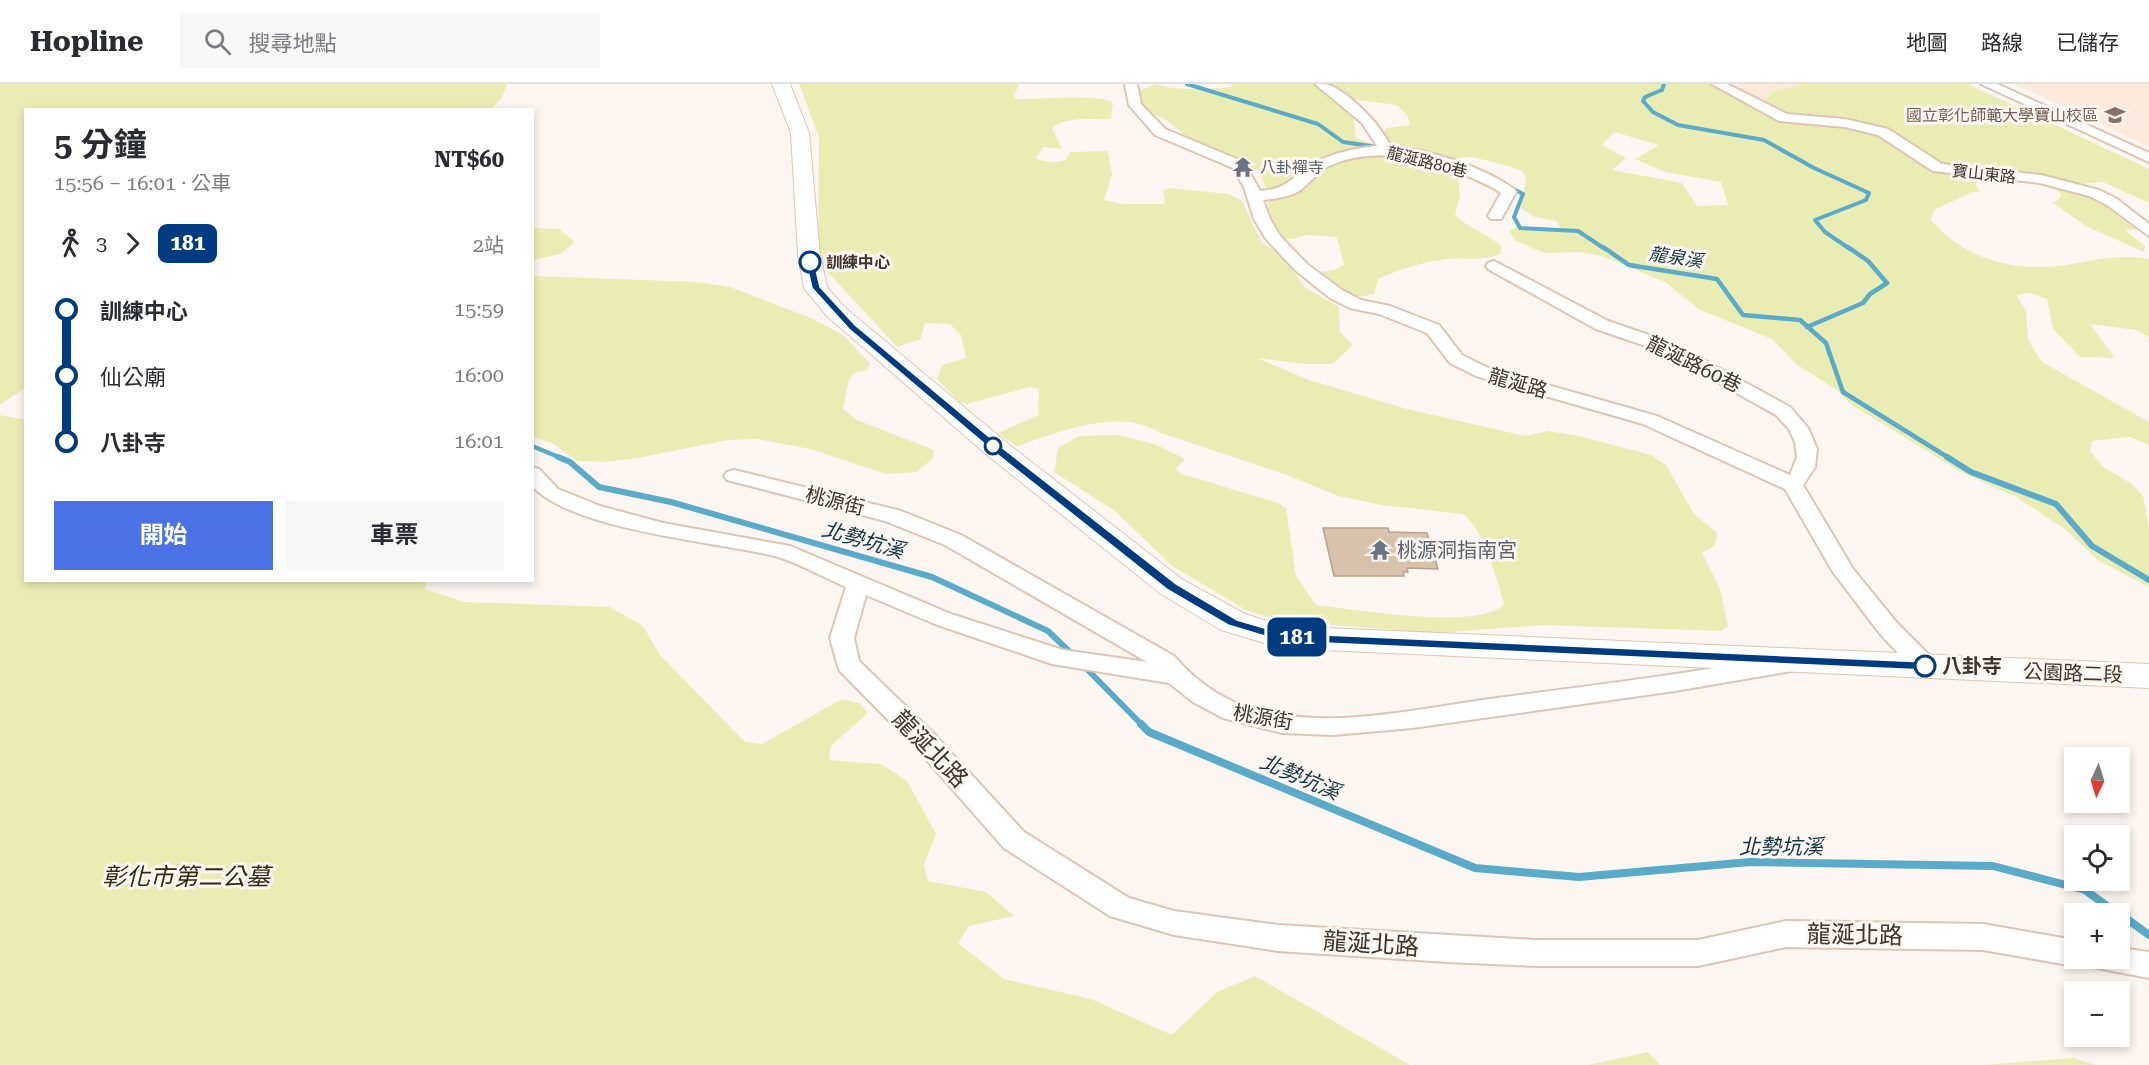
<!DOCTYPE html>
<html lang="zh-TW">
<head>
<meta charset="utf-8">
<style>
  :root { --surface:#fff; --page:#f7f7f7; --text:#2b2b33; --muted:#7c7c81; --line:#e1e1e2; --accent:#4a72e5 }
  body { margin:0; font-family:"Roboto Serif","Noto Sans TC",serif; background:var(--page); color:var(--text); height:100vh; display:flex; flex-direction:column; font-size:22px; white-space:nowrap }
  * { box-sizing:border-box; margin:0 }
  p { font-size:20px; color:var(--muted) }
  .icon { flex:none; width:33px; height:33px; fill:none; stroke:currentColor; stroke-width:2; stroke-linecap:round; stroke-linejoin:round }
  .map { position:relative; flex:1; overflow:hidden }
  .drawer { position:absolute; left:24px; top:24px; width:510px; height:474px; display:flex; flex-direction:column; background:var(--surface); border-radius:0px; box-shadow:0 3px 9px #0003 }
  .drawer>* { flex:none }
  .badge { padding:0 12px; border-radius:9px; font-size:21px; line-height:39px }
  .needle { width:39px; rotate:184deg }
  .controls { position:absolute; left:2064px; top:663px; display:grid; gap:12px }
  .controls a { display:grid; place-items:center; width:66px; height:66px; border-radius:0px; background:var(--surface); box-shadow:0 3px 9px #0003; font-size:30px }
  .map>.badge { position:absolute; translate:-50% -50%; box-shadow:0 0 0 3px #fff }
  .legs { display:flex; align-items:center; gap:9px; height:66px; padding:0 30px; font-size:20px }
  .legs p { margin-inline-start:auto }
  .summary { display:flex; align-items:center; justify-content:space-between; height:102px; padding:0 30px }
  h1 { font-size:33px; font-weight:700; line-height:45px }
  .primary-button { display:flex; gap:12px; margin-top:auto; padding:12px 30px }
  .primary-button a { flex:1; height:69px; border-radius:0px; background:var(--accent); color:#fff; font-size:24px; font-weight:700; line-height:69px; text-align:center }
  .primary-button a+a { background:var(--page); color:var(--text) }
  ul { padding:0 30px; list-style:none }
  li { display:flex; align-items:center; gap:21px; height:66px; font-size:22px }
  li i { display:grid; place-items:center; width:9px; height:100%; margin:0 8px; background:currentColor }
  li i::after { content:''; width:15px; height:15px; margin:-8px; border:4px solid; border-radius:50%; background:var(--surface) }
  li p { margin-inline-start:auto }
  li:first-child i { background:linear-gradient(#0000 50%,currentColor 0) }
  li:last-child i { background:linear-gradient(currentColor 50%,#0000 0) }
  header { display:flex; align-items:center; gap:36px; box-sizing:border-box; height:84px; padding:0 30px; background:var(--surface); border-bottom:2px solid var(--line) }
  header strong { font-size:28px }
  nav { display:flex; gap:33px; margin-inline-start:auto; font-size:21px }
  .search { width:420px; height:54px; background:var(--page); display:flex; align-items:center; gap:15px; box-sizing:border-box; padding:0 21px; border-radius:0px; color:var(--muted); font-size:22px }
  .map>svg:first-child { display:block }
  .built { fill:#feeadb }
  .green { fill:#eaedb3; fill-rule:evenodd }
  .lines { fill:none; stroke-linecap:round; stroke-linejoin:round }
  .stream-far3 { stroke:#5aaac9; stroke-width:4 }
  .stream-far2 { stroke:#5aaac9; stroke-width:4.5 }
  .stream-far1 { stroke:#5aaac9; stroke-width:6 }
  .stream { stroke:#5aaac9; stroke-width:8 }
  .building { fill:#d9c2ac; stroke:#b8a28c; stroke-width:1.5 }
  .street-casing { stroke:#dfc5b1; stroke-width:4 }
  .secondary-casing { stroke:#dfc5b1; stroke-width:2 }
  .street { fill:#fff; fill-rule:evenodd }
  .secondary { fill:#fff; fill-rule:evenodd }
  .line-1 { fill:#003b80; stroke:#fff; stroke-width:1.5 }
  .stop-1-dot { fill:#fff; stroke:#003b80; stroke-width:3 }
  .labels { text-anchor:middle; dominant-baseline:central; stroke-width:6; stroke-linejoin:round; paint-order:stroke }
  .far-education-label { font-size:16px; fill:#785e54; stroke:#fcf6f2; text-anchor:end }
  .far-street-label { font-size:16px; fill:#3e342c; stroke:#fcf6f2 }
  .far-worship-label { font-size:16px; fill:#5b616d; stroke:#fcf6f2; text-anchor:start }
  .far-stop-label { font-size:16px; font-weight:bold; fill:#3e342c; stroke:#fcf6f2; text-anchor:start }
  .far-water-label { font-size:18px; font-style:italic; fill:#0f3542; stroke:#fcf6f2 }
  .street-label { font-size:20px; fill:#3e342c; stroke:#fcf6f2 }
  .worship-label { font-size:20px; fill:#5b616d; stroke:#fcf6f2; text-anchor:start }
  .stop-label { font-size:20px; font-weight:bold; fill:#3e342c; stroke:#fcf6f2; text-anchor:start }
  .water-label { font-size:21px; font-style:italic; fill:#0f3542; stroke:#fcf6f2 }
  .near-street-label { font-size:24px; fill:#3e342c; stroke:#fcf6f2 }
  .near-park-label { font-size:24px; font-style:italic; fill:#2b2c0d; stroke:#fcf6f2 }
</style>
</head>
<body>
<header>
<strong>Hopline</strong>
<div class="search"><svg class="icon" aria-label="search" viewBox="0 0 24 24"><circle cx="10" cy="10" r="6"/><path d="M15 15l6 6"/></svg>搜尋地點</div>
<nav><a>地圖</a><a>路線</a><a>已儲存</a></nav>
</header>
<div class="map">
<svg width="2149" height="981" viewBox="0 0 2149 981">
  <rect width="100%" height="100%" fill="#fcf6f2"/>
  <path class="built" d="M1728,0H1804L1773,8L1762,17Z
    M2015,0H2149V63Z"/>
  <path class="green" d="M0,0H507L501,15L491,25L26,26L25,304L0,321Z
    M799,0H1019L1014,12L1016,15C1035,16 1103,9 1113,19L1111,35C1092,36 1067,32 1052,44L1062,65L1043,63L1036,74C1045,79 1058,79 1067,75L1070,68L1108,67L1112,91L1104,116L1123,120H1165L1163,107L1169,104L1229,110L1242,117L1262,159L1283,172L1304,203L1339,223L1340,248L1353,261L1333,280H1305L1257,274L1309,296L1407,325L1525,352L1548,347L1579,352L1651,371L1666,381L1694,430L1717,449L1715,461L1702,469L1720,505L1728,542L1721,547L1542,541L1438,549L1280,537L1246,526L1172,482L1115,427L1054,388L1058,364L1079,352L1118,351L1155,360L1185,375L1176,385L1182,390L1278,419L1286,424L1296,492L1316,521C1351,525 1482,547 1504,520C1497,495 1484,446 1463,430L1382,421L1338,412L1290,392L1158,348C1119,323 1057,349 1017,362L998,349L1038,331L1039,305L1030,303L967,320L959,318L937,295L942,281L966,274L961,251L950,240L925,239L921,255L897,263L823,183L818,172L819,53Z
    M1157,0C1168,7 1218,5 1232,3L1233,0H1728L1762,17L1773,8L1804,0H1968L2149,85V119L2103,98L2083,100L2061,96L2085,107L2137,142L2140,145L2125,146L2145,162L2144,168L2086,142L2053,119L2061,113L2060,108C2034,93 2003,99 1975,99L1980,108H1972L1934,126L1931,136C1962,173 2009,187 2057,182C2088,179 2117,168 2149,175V253L2136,246L2090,240L2115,274L2080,273L2053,245L2047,215L2030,209L2016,211L2026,227L2028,256L2042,278L2149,338V361L2130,353L2092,357L2090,367L2103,383L2132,400L2143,412L2149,445V503L2099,477L2066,446L2018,414L1961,388L1852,321L1837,306L1796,280L1772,255L1700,226L1665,198L1602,172L1578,168L1544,169L1516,157L1509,147L1516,144H1560L1556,137L1534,133L1521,124L1526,95L1522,87C1505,81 1486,75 1467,73C1461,73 1455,76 1449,77C1432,77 1395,64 1382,54L1386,44L1410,41L1407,31L1397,21L1351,15L1356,54L1458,90L1460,113L1455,131C1468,144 1487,149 1501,162V169C1482,179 1462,172 1441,176C1419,179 1398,186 1378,195L1374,210C1348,217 1335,208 1319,188L1335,186L1344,181L1337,153L1305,151L1293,155H1277C1259,136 1282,108 1249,81C1234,69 1214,67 1197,60C1186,55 1181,47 1171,40C1158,30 1144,28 1133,15L1141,6ZM1614,48L1659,61L1635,75L1665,88L1721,98L1728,121L1697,122L1682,99L1612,86L1626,74L1602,61Z
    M533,144L559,145L573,156V160L560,170L533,176Z
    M533,192L698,198L730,203L811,234L843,251L870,279L867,286L854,289L849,296L843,325L857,336L934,366L933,374L917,388L886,390L810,365L757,355L728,356L638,374L607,378L577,377L552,359L533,353Z
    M0,331L25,336L26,496H427L425,505L464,518L610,523L643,542L660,571L745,658L762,660L842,615L859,619L868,629L831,662L829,676L881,680L907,697L936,750L924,781L928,797L986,808L1014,832L969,842L958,859L1004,895L1091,915L1172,951L1217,908L1255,892L1410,981H0Z
    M1648,968L1660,981H1588Z
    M2073,974L2096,981H1983H1984Z"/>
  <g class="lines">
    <path class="stream-far3" d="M1187,0L1318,40L1343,58L1378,63
      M1664,0L1662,6L1645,13L1643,17L1653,28L1678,41L1764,56L1814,84L1869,109L1866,116L1815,136L1825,148L1850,165
      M1484,89L1523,110L1514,133L1520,144L1578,147L1605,165"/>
    <path class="stream-far2" d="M1603,163L1629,181L1717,195L1743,231L1800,236L1826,259L1843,308L1949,374
      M1807,243L1863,219L1870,210L1887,199L1868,177L1848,163
      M532,362L561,374"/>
    <path class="stream-far1" d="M558,373L570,378L599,403L671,418L932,493L1048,547L1073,571
      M1947,373L1971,388L2056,420L2092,462L2149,496
      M1083,581L1142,641"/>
    <path class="stream" d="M1141,640L1149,648L1475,784L1579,793L1750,778L1993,782L2085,806L2118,830
      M2120,830L2149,851"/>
  </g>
  <path class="building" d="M1323,444H1388L1389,448L1427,449L1438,485L1407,484L1408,488H1403L1404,492H1334Z"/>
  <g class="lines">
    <g class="street-casing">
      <path id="street" d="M1125,0H1137L1141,20L1165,45L1244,78L1260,107C1289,105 1291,93 1313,80C1331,69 1356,64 1377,62L1362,39L1315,0C1319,0 1326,0 1329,1C1350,9 1382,42 1390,62C1430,66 1482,82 1514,105L1516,108L1501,135H1491L1488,132L1501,109L1495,105C1444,79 1382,57 1327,83C1316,89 1309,100 1299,107C1289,113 1274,115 1263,116L1270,135L1280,152L1307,180L1342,206L1361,216L1390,222L1439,241L1462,271L1488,284L1657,332L1790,391L1797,373L1795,358L1789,345L1776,331L1663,268L1596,245L1488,185L1486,182L1488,179L1494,177L1608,237L1675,260L1790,323L1808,344L1817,365L1815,383L1803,401L1853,485L1897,539L1934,576L1937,582L1934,588L1925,590L1916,588L1881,551L1833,488L1785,405L1643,340L1476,292L1450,279L1427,249L1379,230L1350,224L1330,214L1295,186L1266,155L1254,135L1244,103L1233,84L1155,51L1129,21Z
        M1712,0H1727L1787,30L1845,35L1888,45L1942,80L2041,91L2099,106L2117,115L2149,140V152L2107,121L2089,112L2040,99L1933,87L1878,51L1845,43L1779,37Z
        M1981,0H1997L2149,69V78Z
        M532,383L539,385L558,405L600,422L663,439L790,462L951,530L1063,566L1147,578L945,461L885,437L727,396L724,392L727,388L734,386L901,427L961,451L1174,572C1198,600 1228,620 1265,628C1338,644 1417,625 1490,615C1589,602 1688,590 1786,572L1795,574L1798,580L1795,586L1786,588L1675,607L1412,644L1333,651L1282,649L1223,634L1193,618L1169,599L1052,580L935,540L866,511L854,554L859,577L935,651L1024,748L1129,814L1174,827L1278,841L1535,856H1698L1786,837L1983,840L2074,856V874H2086L2085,878L2074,882L1983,866L1786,863L1698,882H1535L1448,878L1278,867L1174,851L1110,832L1004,764L917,665L839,586L830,554L846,503C823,493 799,479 775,472C713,457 575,447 532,402Z
        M2120,864L2149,868V894L2092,883L2088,874H2120Z"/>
    </g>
    <g class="secondary-casing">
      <path id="secondary" d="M772,0H790L809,49L820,171L827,203L843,222L1007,359L1183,496L1245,530L1270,538L1302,543L2149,580V604L1302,565L1268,560L1221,546L1161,510L987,371L827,232L804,204L798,171L791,49Z"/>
    </g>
    <use href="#street" class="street"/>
    <use href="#secondary" class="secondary"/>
  </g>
  <path class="line-1" d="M810,175L814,178L820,203L855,241L1000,362L1176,500L1237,536L1268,545L1302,550L1925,578L1931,582L1925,586L1302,558L1268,553L1228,541L1168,506L993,367L849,245L812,204L806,178Z"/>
  <defs>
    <g id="university-bare" transform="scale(1.62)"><path d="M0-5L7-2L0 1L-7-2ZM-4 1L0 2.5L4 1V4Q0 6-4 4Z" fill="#8d6e63" stroke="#fcf6f2" stroke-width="2.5" paint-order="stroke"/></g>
    <g id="temple-bare" transform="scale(1.62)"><path d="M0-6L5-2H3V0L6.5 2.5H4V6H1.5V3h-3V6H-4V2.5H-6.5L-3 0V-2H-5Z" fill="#6b7280" stroke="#fcf6f2" stroke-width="2.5" paint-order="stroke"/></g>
  </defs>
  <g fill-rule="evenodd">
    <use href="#university-bare" x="2115" y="31"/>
    <use href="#temple-bare" x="1243" y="83"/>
    <use href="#temple-bare" x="1380" y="466"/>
  </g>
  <g class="stop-1-dot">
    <circle cx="810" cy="178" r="10"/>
    <circle cx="993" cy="362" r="8"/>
    <circle cx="1925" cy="582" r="10"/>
  </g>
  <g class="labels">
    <g class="far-education-label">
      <text x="2098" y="31">國立彰化師範大學寶山校區</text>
    </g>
    <g class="far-street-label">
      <text transform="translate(1427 78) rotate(14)">龍涎路80巷</text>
      <text transform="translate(1984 90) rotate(6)">寶山東路</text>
    </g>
    <g class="far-worship-label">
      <text x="1260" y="83">八卦禪寺</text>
    </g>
    <g class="far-stop-label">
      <text x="826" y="178">訓練中心</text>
    </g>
    <g class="far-water-label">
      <text transform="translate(1676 173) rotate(9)">龍泉溪</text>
    </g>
    <g class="street-label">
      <text transform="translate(1694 280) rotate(26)">龍涎路60巷</text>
      <text transform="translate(1518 299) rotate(16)">龍涎路</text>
      <text transform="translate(835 417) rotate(14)">桃源街</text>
      <text transform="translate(2073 589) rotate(2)">公園路二段</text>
      <text transform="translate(1263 633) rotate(10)">桃源街</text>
    </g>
    <g class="worship-label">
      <text x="1397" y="466">桃源洞指南宮</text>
    </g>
    <g class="stop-label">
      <text x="1942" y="582">八卦寺</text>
    </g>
    <g class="water-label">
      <text transform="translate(863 456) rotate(16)">北勢坑溪</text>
      <text transform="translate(1300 693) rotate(23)">北勢坑溪</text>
      <text x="1781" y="763">北勢坑溪</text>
    </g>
    <g class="near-street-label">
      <text transform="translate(930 665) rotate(46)">龍涎北路</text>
      <text transform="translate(1855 851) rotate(1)">龍涎北路</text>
      <text transform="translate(1371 860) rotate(4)">龍涎北路</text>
    </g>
    <g class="near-park-label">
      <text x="186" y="793">彰化市第二公墓</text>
    </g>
  </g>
</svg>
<div class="controls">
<a><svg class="needle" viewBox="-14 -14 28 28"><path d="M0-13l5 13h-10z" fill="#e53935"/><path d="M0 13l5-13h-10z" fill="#7c7c81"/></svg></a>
<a><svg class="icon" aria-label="locate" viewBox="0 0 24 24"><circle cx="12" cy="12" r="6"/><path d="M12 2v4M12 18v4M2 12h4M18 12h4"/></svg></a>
<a>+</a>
<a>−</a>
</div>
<b class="badge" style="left:1297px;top:553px;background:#003b80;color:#fff">181</b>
<section class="drawer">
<div class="summary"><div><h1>5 分鐘</h1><p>15:56 – 16:01 · 公車</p></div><b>NT$60</b></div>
<div class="legs"><svg class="icon" aria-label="walk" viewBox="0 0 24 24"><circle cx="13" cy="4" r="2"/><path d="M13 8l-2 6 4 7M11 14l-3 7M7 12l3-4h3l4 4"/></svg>3<svg class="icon" aria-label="forward" viewBox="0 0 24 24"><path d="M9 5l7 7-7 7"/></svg><b class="badge" style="background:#003b80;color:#fff">181</b><p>2站</p></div>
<ul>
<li><i style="color:#003b80"></i><b>訓練中心</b><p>15:59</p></li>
<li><i style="color:#003b80"></i><span>仙公廟</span><p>16:00</p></li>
<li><i style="color:#003b80"></i><b>八卦寺</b><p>16:01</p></li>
</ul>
<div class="primary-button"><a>開始</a><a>車票</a></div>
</section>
</div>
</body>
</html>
